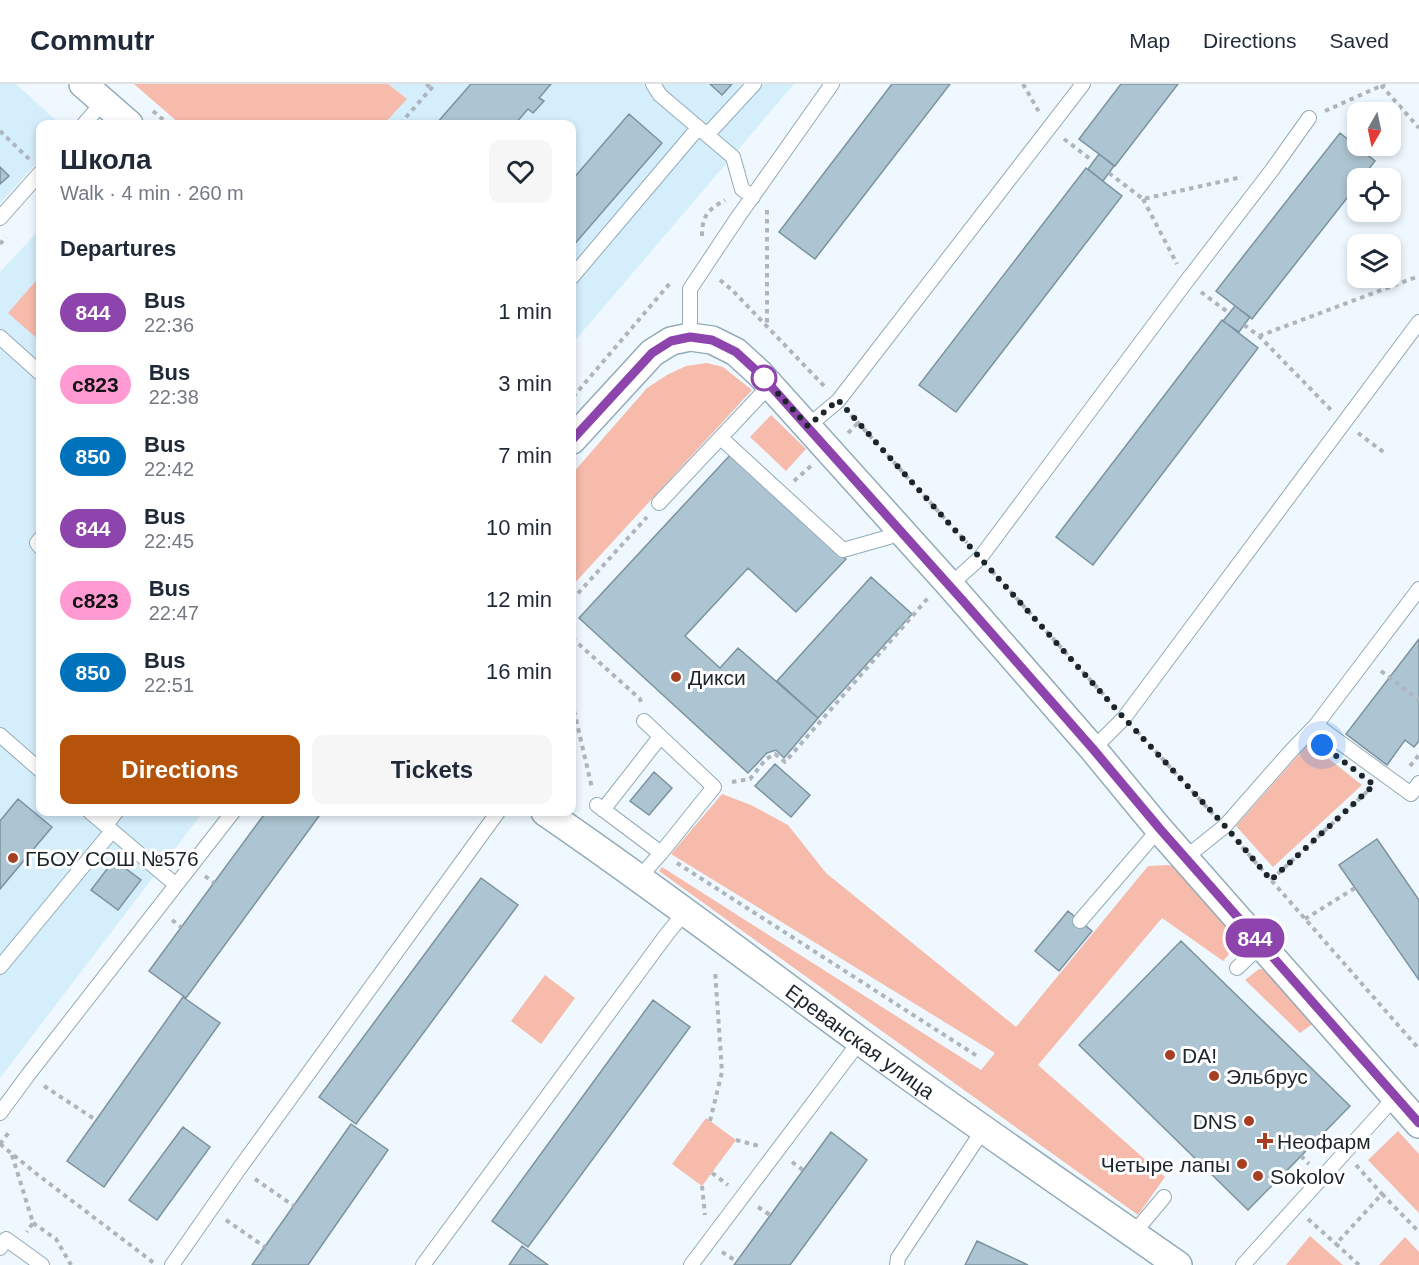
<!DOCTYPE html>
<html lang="en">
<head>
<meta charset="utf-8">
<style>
  :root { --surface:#fff; --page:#f6f6f7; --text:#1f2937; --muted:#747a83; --line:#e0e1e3; --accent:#b45309 }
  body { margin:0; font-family:Helvetica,sans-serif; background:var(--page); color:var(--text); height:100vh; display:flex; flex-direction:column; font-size:22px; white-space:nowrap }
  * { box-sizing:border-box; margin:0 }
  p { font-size:20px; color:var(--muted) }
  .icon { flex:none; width:33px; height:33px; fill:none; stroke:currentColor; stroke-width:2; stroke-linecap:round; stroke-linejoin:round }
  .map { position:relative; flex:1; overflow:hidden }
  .side { position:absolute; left:36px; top:36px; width:540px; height:696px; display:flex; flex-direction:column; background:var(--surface); border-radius:12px; box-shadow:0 3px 9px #0003 }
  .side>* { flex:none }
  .badge { padding:0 12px; border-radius:20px; font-size:21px; line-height:39px }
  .needle { width:39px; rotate:189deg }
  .fabs { position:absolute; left:1347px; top:18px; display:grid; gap:12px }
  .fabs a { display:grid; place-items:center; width:54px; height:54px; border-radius:12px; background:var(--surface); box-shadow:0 3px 9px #0003; font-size:30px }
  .you { position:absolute; width:30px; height:30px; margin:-15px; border:4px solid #fff; border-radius:50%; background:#1a73e8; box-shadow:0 0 0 9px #1a73e833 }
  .map>.badge { position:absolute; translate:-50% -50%; box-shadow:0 0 0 3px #fff }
  h2 { padding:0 24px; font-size:22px; line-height:54px }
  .round { display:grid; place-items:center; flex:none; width:63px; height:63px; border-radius:12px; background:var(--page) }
  .head { display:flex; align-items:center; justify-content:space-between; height:102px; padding:0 24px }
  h1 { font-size:28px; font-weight:700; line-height:45px }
  .primary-button { display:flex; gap:12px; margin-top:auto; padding:12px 24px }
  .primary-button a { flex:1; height:69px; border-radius:12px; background:var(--accent); color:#fff; font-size:24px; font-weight:700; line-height:69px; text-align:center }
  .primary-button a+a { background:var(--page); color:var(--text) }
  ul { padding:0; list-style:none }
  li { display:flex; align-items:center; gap:18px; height:72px; padding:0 24px }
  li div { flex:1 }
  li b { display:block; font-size:22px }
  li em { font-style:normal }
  li .badge { min-width:66px; font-weight:700; text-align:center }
  header { display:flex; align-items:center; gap:36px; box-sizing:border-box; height:84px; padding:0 30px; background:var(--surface); border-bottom:2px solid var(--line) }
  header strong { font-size:28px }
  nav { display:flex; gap:33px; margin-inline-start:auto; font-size:21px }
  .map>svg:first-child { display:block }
  .built { fill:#d4eefc }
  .green { fill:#f7bbab }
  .building { fill:#adc5d2; stroke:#7b929f; stroke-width:1.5 }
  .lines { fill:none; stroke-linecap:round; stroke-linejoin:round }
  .service-casing { stroke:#93abb8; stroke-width:16 }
  .minor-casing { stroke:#93abb8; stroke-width:30 }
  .path { stroke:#acb6bc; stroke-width:4; stroke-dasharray:4.5 4.5; stroke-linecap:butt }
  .service { stroke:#fff; stroke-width:14 }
  .minor { stroke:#fff; stroke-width:27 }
  .line-casing { stroke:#fff; stroke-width:14 }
  .line { stroke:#8e44ad; stroke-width:9 }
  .walk { stroke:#1c252a; stroke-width:6; stroke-dasharray:0 10.8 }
  .stop-dot { fill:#fff; stroke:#8e44ad; stroke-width:3 }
  .poi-dot { fill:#a73f23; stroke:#fff; stroke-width:2 }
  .labels { text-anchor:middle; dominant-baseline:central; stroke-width:6; stroke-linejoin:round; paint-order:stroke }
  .poi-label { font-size:21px; fill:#1c252a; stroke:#fff; text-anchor:start }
  .street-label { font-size:21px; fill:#1c252a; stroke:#fff }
</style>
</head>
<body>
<header>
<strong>Commutr</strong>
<nav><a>Map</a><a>Directions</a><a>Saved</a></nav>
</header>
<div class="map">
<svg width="1419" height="1181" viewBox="0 0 1419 1181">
  <rect width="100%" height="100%" fill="#eef8fe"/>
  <path class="built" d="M0,0H16L60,40H40V75L0,119Z
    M143,0H794L572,260V40H190Z
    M40,145V728H203L0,994V188Z"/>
  <path class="green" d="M134,0H388L407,15L384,40H180Z
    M40,192V257L8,229Z
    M707,279L723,283L752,306L572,502V390L647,304L667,291L686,282Z
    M771,331L806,365L786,387L750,353Z
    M1309,659L1362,701L1273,783L1236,742Z
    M722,710L751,721L788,741L826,789L1016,943L1148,782L1169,781L1186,788L1242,855L1223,877L1162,834L1038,981L1165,1093L1138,1131L659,787L662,783L981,986L995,969L671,770Z
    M1259,885L1279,886L1314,939L1300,949L1245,896Z
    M545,891L575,914L541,960L511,937Z
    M706,1034L736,1056L702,1102L672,1080Z
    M1398,1047L1419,1070V1129L1368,1076Z
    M1310,1152L1343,1181H1286Z
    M1405,1153L1419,1168V1181H1379Z"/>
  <path class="building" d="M471,0H551L539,14L544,17L533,29L528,25L515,40H436Z
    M710,0H732L722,11Z
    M892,0H950L815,175L779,148Z
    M1121,0H1178L1115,82L1079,55Z
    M629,30L662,59L572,163V96Z
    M1340,49L1375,77L1362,94H1358V100L1252,235L1216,207Z
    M1099,70L1114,82L1103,97L1088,85Z
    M0,83L9,92L0,100Z
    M1086,84L1122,112L956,328L919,301Z
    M1235,222L1250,233L1239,248L1223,237Z
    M1222,236L1258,264L1093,481L1056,453Z
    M732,369L846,475L796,528L748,484L685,552L720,584L738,564L818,634L784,674L776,666L767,669L748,689L579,534Z
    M871,493L912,530L818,634L777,597Z
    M1419,555V657L1414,663L1405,656L1387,681L1346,650Z
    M775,680L810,711L791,733L755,702Z
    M654,688L672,704L649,731L630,717Z
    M18,715L52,743L0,805V737Z
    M266,728H322L186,914L149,887Z
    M1377,755L1419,816V896L1339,781Z
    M114,776L141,796L118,826L91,806Z
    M481,794L518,821L356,1040L319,1013Z
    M1068,827L1092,847L1059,887L1035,867Z
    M1181,857L1350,1022L1248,1126L1079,961Z
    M183,913L220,939L104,1103L67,1077Z
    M653,916L690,943L528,1163L492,1137Z
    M351,1040L388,1066L308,1181H252Z
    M183,1043L210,1063L157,1136L129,1116Z
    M831,1048L867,1076L790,1181H734Z
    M977,1157L1028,1181H965Z
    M522,1162L548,1181H509Z"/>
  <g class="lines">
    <g class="service-casing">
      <path id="service" d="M653,0L660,11L733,73L742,105L753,113
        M84,40L103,18
        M707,51L754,0
        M0,134L40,89
        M572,193L698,44
        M0,253L40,289
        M690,253V205L738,133L832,0
        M808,342L838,317L1083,0
        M721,354L843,466L903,449
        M659,419L770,301
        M40,455L37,459L40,463
        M950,501L980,474L1186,198L1272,86L1309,34
        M1316,641L1411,710L1419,699
        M0,651L40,686
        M1093,665L1124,634L1419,238
        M597,721L661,769
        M603,726L660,653
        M90,728L176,801
        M106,741L116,728
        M1185,774L1225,742L1290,668L1316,641L1419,505
        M639,794L661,769L714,703L644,637
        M1080,837L1159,745
        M0,883L112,747
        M1237,884L1261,861
        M0,1029L28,991L233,728
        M1133,1150L1164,1113
        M0,1164L6,1155L42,1181
        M172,1181L239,1085L498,728
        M423,1181L667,850L685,828
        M691,1181L860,957
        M897,1181L898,1174L983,1046
        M1243,1181L1395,1013"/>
    </g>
    <g class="minor-casing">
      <g id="minor">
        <path d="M83,0L129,40"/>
        <path d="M572,356L652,269L671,257L690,253L712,256L736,268L760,290L950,501L1093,665L1159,745L1419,1040"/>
        <path id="s1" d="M545,728C652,801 755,880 860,957C965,1034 1072,1107 1178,1181"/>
      </g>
    </g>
    <path class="path" d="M426,0L431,4
      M1023,0L1039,28
      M1381,1L1419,44
      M153,27L168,40
      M1325,27L1385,0
      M400,40L435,0
      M0,47L30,76
      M1064,55L1093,77
      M1109,89L1143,115L1242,93
      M1143,115L1177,180
      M767,126V241
      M702,152C702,131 708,126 725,116
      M0,160L6,153
      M720,196L732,206L826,304
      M1201,208L1229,229
      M1244,241L1259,252L1332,327
      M1259,252L1419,192
      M573,313L671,198
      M851,331L967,459
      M848,349L858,339
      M1358,349L1386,370
      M794,397L811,382
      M992,487L1112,620
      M572,516L647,433
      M572,554L640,615L641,618
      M1381,587L1419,616
      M572,618L592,704
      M1137,647L1213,730
      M1410,682L1419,671
      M732,698L750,695L766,675L775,670L785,678L928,514
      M1236,756L1419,965
      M677,779L977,972
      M205,792L214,799
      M1271,796L1372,703
      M1305,835L1355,804
      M172,836L181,843
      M44,1002L96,1036
      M710,1037L722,988L715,886
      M736,1056L759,1062
      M0,1060L38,1091L154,1179
      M0,1060L10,1047
      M12,1071L33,1139L27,1148
      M1301,1072L1309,1080
      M792,1078L803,1086
      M1356,1081L1382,1110
      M712,1089L728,1101
      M255,1095L294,1122
      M702,1102L705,1131
      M758,1123L770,1131
      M1308,1135L1336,1160
      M226,1136L265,1163
      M33,1139L56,1155L71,1181
      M722,1168L736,1177
      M1359,1181L1336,1160L1382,1110L1419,1148"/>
    <use href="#service" class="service"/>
    <use href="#minor" class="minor"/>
  </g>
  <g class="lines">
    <g class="line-casing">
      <path id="line" d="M572,356L652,269L671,257L690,253L712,256L736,268L760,290L964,518L1093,665L1160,745L1419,1039"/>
    </g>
    <use href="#line" class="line"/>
    <path class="walk" d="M764,294L760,290L808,342L838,316L1124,634L1225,742L1271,796L1374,701L1322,661"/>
  </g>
  <circle class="stop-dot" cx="764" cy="294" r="12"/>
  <g class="poi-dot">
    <circle cx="676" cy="593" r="6"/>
    <circle cx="13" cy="774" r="6"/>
    <circle cx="1170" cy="971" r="6"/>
    <circle cx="1214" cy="992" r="6"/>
    <circle cx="1249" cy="1037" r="6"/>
    <path d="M1262 1048h6v6h6v6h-6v6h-6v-6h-6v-6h6z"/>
    <circle cx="1242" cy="1080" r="6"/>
    <circle cx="1258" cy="1092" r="6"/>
  </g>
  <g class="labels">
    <g class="poi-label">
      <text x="688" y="593">Дикси</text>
      <text x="25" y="774">ГБОУ СОШ №576</text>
      <text x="1182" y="971">DA!</text>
      <text x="1226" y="992">Эльбрус</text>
      <text x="1237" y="1037" text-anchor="end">DNS</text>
      <text x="1277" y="1057">Неофарм</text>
      <text x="1230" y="1080" text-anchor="end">Четыре лапы</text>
      <text x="1270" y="1092">Sokolov</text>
    </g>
    <g class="street-label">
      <text stroke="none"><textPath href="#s1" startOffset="390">Ереванская улица</textPath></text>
    </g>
  </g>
</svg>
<div class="fabs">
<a><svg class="needle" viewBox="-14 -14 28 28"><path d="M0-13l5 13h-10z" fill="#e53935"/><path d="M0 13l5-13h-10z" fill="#747a83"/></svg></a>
<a><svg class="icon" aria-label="locate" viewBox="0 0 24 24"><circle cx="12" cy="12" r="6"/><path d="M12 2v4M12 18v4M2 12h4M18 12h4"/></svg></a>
<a><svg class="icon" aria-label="layers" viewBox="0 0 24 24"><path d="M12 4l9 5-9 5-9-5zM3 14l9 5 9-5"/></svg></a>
</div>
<div class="you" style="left:1322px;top:661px"></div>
<b class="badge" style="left:1255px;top:854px;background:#8e44ad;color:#fff">844</b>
<section class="side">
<div class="head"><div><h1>Школа</h1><p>Walk · 4 min · 260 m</p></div><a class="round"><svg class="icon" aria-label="heart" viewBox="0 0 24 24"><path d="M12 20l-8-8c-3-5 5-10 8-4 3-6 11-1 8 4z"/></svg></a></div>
<h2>Departures</h2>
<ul>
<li><span class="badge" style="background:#8e44ad;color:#fff">844</span><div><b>Bus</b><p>22:36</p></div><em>1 min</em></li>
<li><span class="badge" style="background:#ff9ad2;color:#111">с823</span><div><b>Bus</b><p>22:38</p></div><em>3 min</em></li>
<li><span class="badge" style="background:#0072bc;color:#fff">850</span><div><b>Bus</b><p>22:42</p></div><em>7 min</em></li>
<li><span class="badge" style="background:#8e44ad;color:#fff">844</span><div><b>Bus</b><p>22:45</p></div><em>10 min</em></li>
<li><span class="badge" style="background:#ff9ad2;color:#111">с823</span><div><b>Bus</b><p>22:47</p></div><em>12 min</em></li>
<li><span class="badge" style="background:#0072bc;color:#fff">850</span><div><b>Bus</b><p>22:51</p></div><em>16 min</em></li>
</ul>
<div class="primary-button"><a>Directions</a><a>Tickets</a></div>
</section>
</div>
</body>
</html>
